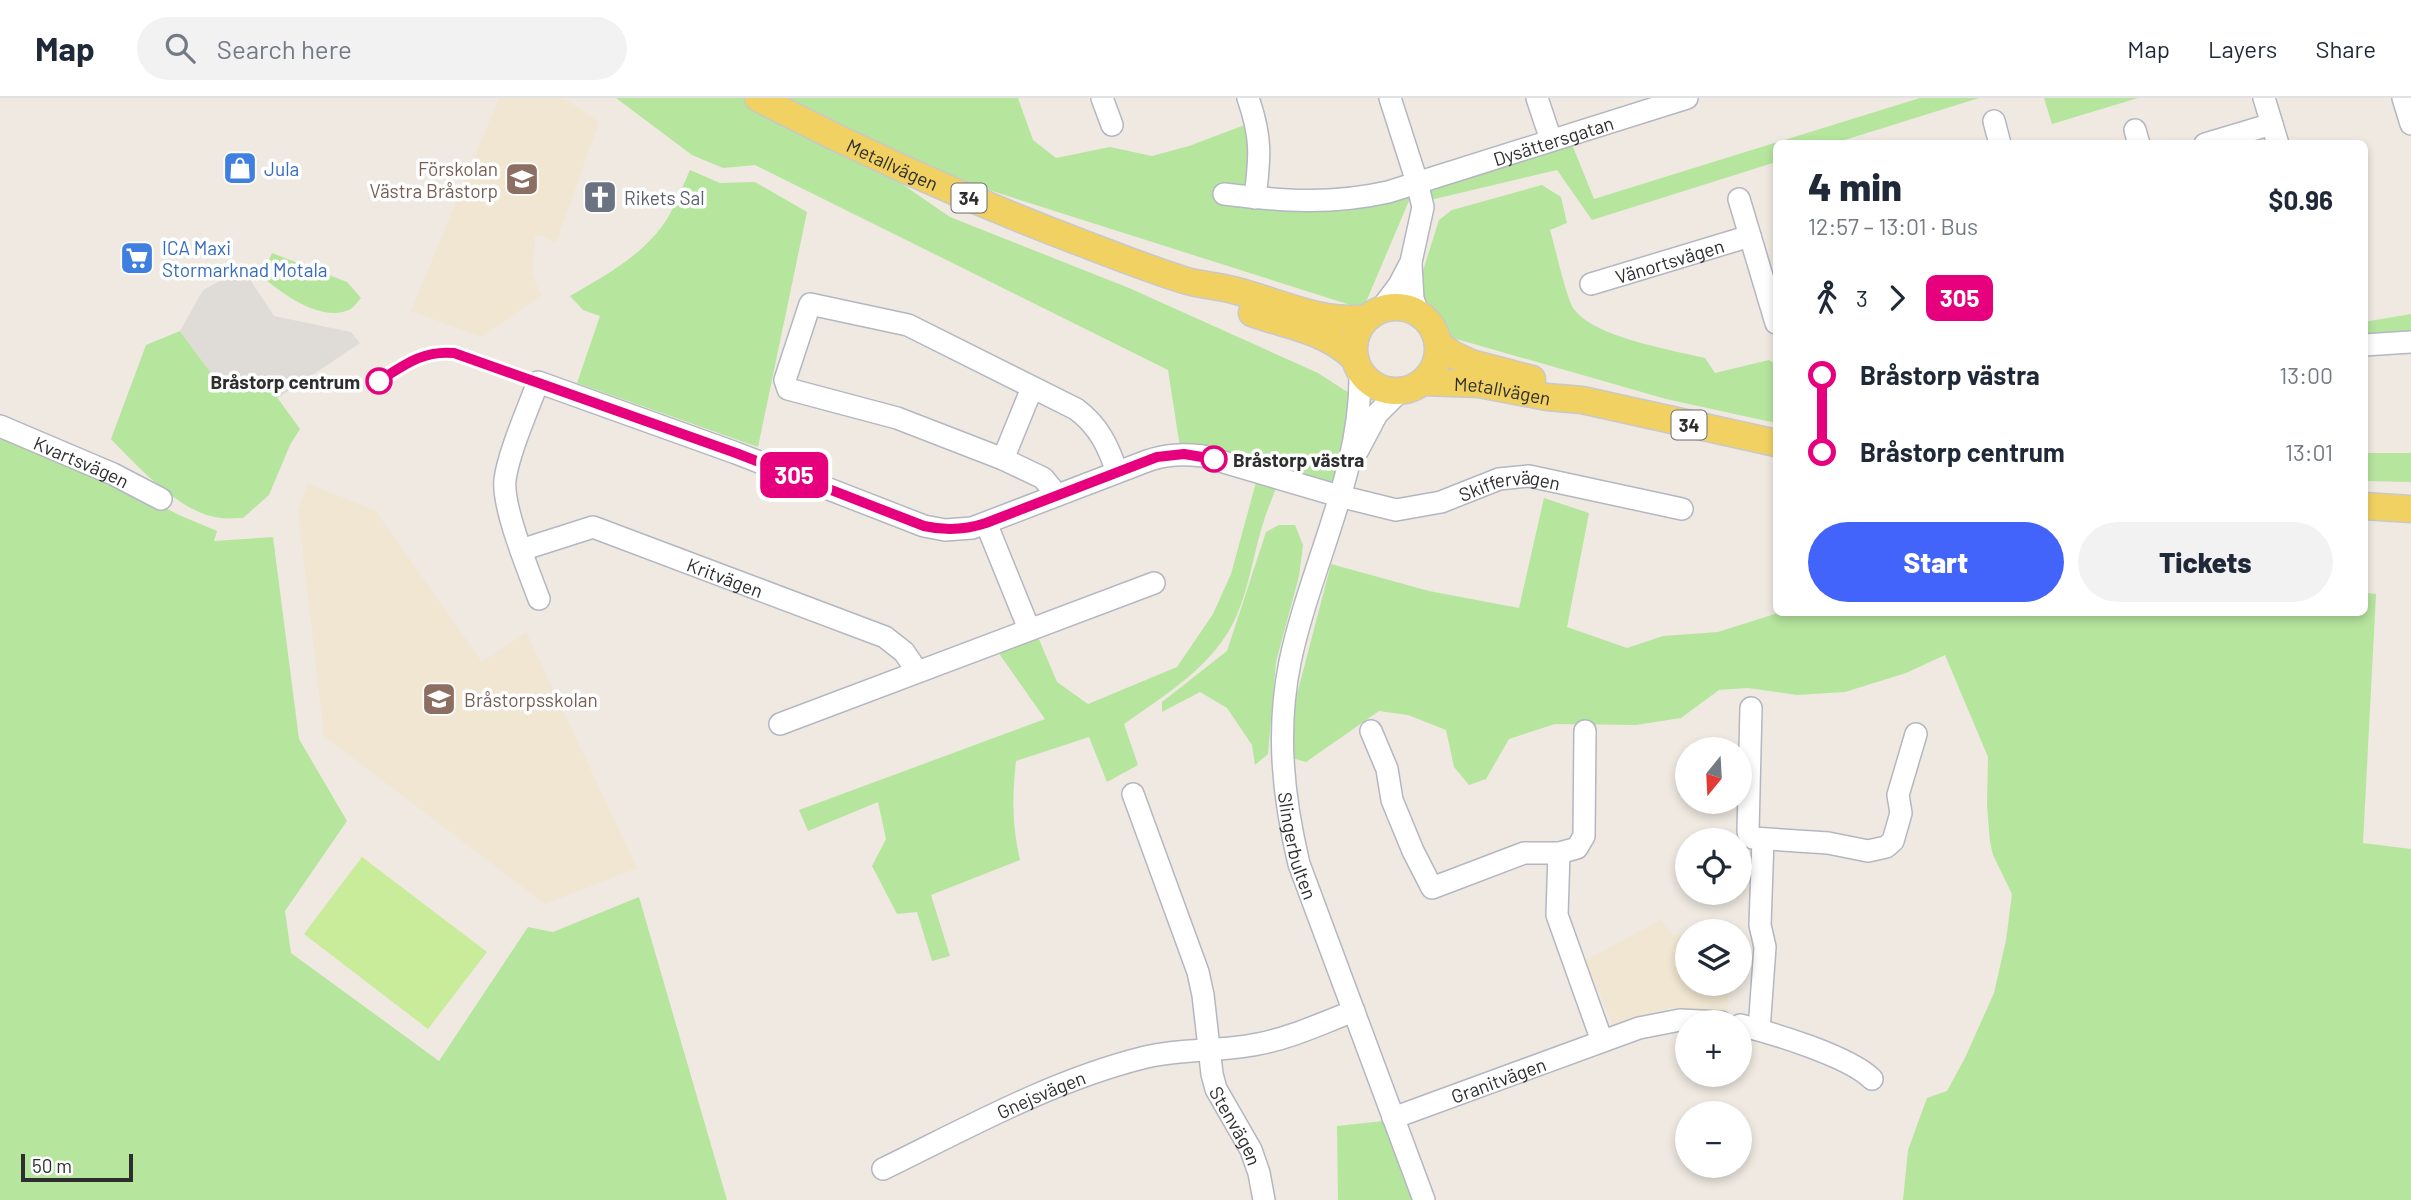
<!DOCTYPE html>
<html lang="en">
<head>
<meta charset="utf-8">
<style>
  :root { --surface:#fff; --page:#f2f2f3; --text:#1f2937; --muted:#747a83; --line:#e0e1e3; --accent:#4264fb }
  body { margin:0; font-family:Barlow,sans-serif; background:var(--page); color:var(--text); height:100vh; display:flex; flex-direction:column; font-size:26px; white-space:nowrap }
  * { box-sizing:border-box; margin:0 }
  p { font-size:23px; color:var(--muted) }
  .icon { flex:none; width:38px; height:38px; fill:none; stroke:currentColor; stroke-width:2; stroke-linecap:round; stroke-linejoin:round }
  .map { position:relative; flex:1; overflow:hidden }
  .drawer { position:absolute; left:1773px; top:42px; width:595px; height:476px; display:flex; flex-direction:column; background:var(--surface); border-radius:10px; box-shadow:0 4px 10px #0003 }
  .drawer>* { flex:none }
  .badge { padding:0 14px; border-radius:10px; font-size:24px; line-height:46px }
  .needle { width:46px; rotate:198deg }
  .fabs { position:absolute; left:1675px; top:639px; display:grid; gap:14px }
  .fabs a { display:grid; place-items:center; width:77px; height:77px; border-radius:50%; background:var(--surface); box-shadow:0 4px 10px #0003; font-size:35px }
  .scale { position:absolute; left:21px; bottom:18px; width:112px; box-sizing:border-box; padding-left:7px; border:4px solid #2e2e2e; border-top:0; font-size:19px; line-height:24px; white-space:nowrap; color:#2e2e2e; -webkit-text-stroke:5px #fff; paint-order:stroke }
  .map>.badge { position:absolute; translate:-50% -50%; box-shadow:0 0 0 4px #fff }
  .legs { display:flex; align-items:center; gap:10px; height:77px; padding:0 35px; font-size:23px }
  .legs p { margin-inline-start:auto }
  .overview { display:flex; align-items:center; justify-content:space-between; height:119px; padding:0 35px }
  h1 { font-size:38px; font-weight:800; line-height:52px }
  .cta { display:flex; gap:14px; margin-top:auto; padding:14px 35px }
  .cta a { flex:1; height:80px; border-radius:42px; background:var(--accent); color:#fff; font-size:28px; font-weight:800; line-height:80px; text-align:center }
  .cta a+a { background:var(--page); color:var(--text) }
  ul { padding:0 35px; list-style:none }
  li { display:flex; align-items:center; gap:24px; height:77px; font-size:26px }
  li i { display:grid; place-items:center; width:10px; height:100%; margin:0 9px; background:currentColor }
  li i::after { content:''; width:18px; height:18px; margin:-9px; border:5px solid; border-radius:50%; background:var(--surface) }
  li p { margin-inline-start:auto }
  li:first-child i { background:linear-gradient(#0000 50%,currentColor 0) }
  li:last-child i { background:linear-gradient(currentColor 50%,#0000 0) }
  header { display:flex; align-items:center; gap:42px; box-sizing:border-box; height:98px; padding:0 35px; background:var(--surface); border-bottom:2px solid var(--line) }
  header strong { font-size:33px }
  nav { display:flex; gap:38px; margin-inline-start:auto; font-size:24px }
  .search { width:490px; height:63px; background:var(--page); display:flex; align-items:center; gap:18px; box-sizing:border-box; padding:0 24px; border-radius:38px; color:var(--muted); font-size:26px }
  .map>svg:first-child { display:block }
  .education { fill:#f0e6d1 }
  .green { fill:#b6e59e }
  .pitch { fill:#c9ec9a }
  .plaza { fill:#dfdcd8 }
  .lines { fill:none; stroke-linecap:round; stroke-linejoin:round }
  .minor-casing { stroke:#b4b7c1; stroke-width:24 }
  .major-casing { stroke:#c9c9c9; stroke-width:29 }
  .minor { stroke:#fff; stroke-width:21 }
  .major { stroke:#f2d163; stroke-width:26 }
  .line-1-casing { stroke:#fff; stroke-width:16 }
  .line-1 { stroke:#e6007e; stroke-width:10 }
  .stop-1-dot { fill:#fff; stroke:#e6007e; stroke-width:3.5 }
  .labels { text-anchor:middle; dominant-baseline:central; stroke-width:7; stroke-linejoin:round; paint-order:stroke }
  .shield { fill:#fff; stroke:#6d6d6d; stroke-width:2 }
  .shield-label { font-size:18px; font-weight:bold; fill:#2e2e2e }
  .street-label { font-size:19px; fill:#2e2e2e; stroke:#fff }
  .shop-label { font-size:19px; fill:#366cbe; stroke:#fff; text-anchor:start }
  .education-label { font-size:19px; fill:#785e54; stroke:#fff; text-anchor:end }
  .worship-label { font-size:19px; fill:#5b616d; stroke:#fff; text-anchor:start }
  .stop-label { font-size:19px; font-weight:bold; fill:#2e2e2e; stroke:#fff; text-anchor:end }
</style>
</head>
<body>
<header>
<strong>Map</strong>
<div class="search"><svg class="icon" aria-label="search" viewBox="0 0 24 24"><circle cx="10" cy="10" r="6"/><path d="M15 15l6 6"/></svg>Search here</div>
<nav><a>Map</a><a>Layers</a><a>Share</a></nav>
</header>
<div class="map">
<svg width="2411" height="1102" viewBox="0 0 2411 1102">
  <rect width="100%" height="100%" fill="#efe9e1"/>
  <path class="education" d="M499,0H564L599,24L556,145L542,137L535,138L532,176L541,198L481,239L411,213Z
    M308,386L375,412L482,564L526,534L637,770L545,806L324,638L298,412Z
    M1660,822L1673,836L1687,839V886H1729L1727,914L1670,910L1613,926L1585,863Z"/>
  <path class="green" d="M616,0H1018L1033,42L1056,60L1110,49L1152,58L1189,48L1250,25L1252,98L1316,106L1569,39L1594,101L1920,0H1979L1835,45L1776,46V64L1592,122L1557,72L1422,104L1417,84L1363,211L844,46L950,119L1129,190L1318,275L1352,297L1339,398L1278,384C1274,396 1269,408 1265,419C1254,452 1250,487 1236,519C1214,568 1166,596 1124,626L1138,667L1107,684L1089,639L1016,663C1012,698 1012,728 1020,762L931,797L950,858L932,863L917,814L897,816L872,768L886,741L878,704L808,733L799,712L1045,621L993,547L1038,539L1057,584L1088,606L1177,569L1213,516L1231,476L1258,377L1181,356L1168,272L755,67L723,70L692,57Z
    M2044,0H2138L2052,26Z
    M690,72L720,85L755,84L807,114L758,349L577,285L600,218L583,212L570,198C605,178 645,156 667,121C676,106 683,88 690,72Z
    M1542,87L1561,99L1567,125L1550,132C1555,148 1566,200 1574,211C1593,239 1672,252 1705,260L1715,275L1769,262L1776,267V325L1666,301L1446,238L1424,218L1419,185L1439,122L1452,112Z
    M272,155L347,184L361,200C357,204 354,210 349,212C320,224 283,196 262,179Z
    M2411,216V249L2364,253V224Z
    M180,233L214,279L271,291L300,331L290,347L269,397L243,420C236,420 228,421 221,420C181,416 138,369 111,341L146,247Z
    M0,330L110,381L179,417L217,433L214,443L273,439L299,641L347,723L285,813L291,855L439,963L528,829L553,834L639,799L727,1102H0Z
    M2364,355H2411V384L2364,383Z
    M1544,400L1589,415L1567,529L1627,550L1663,538L1718,534L1778,515L2364,514V495L2376,496L2363,745L2411,751V1102H1903L1908,1052L1927,1000L1947,993L1965,960L1994,895L2006,842L2012,796L1993,757L1990,744L1987,707L1988,659L1945,557L1906,575L1845,594L1797,597L1748,590L1719,592L1681,620L1636,627L1555,626L1509,641L1486,681L1469,687L1454,669L1446,632L1408,617L1379,613L1306,664L1288,659L1295,604L1331,466L1429,493L1519,510Z
    M1279,427H1295L1303,447L1299,478L1276,564L1268,656L1255,667L1252,647L1227,610L1200,594L1162,614V604L1227,553L1266,434Z
    M1384,1023L1412,1102H1338L1337,1028Z"/>
  <path class="pitch" d="M362,759L487,854L428,931L304,836Z"/>
  <path class="plaza" d="M239,165L274,218L351,234L360,245L278,300L271,291L214,279L180,233L203,192L227,179L230,166Z"/>
  <g class="lines">
    <g class="minor-casing">
      <g id="minor">
        <path d="M1102,0L1112,27"/>
        <path d="M1248,0C1262,40 1260,59 1255,100"/>
        <path d="M1537,0L1551,42"/>
        <path d="M2264,0L2278,46"/>
        <path d="M2403,0L2411,26"/>
        <path d="M1994,23L2000,46"/>
        <path d="M2135,32L2139,46"/>
        <path d="M2205,46L2272,26"/>
        <path id="s1" d="M1224,96C1282,103 1330,107 1388,94L1687,0"/>
        <path d="M1739,101L1776,225"/>
        <path d="M1411,166L1413,201L1418,214"/>
        <path id="s2" d="M1591,186L1750,138"/>
        <path d="M1381,211L1399,187L1411,164L1423,109L1417,84L1390,0"/>
        <path d="M2364,247L2411,244"/>
        <path id="s3" d="M1360,274C1362,374 1310,468 1290,564C1276,633 1283,699 1299,766L1424,1102"/>
        <path id="s4" d="M0,328L113,376L161,401"/>
        <path d="M1358,352L1377,316L1399,294"/>
        <path d="M1003,361L1032,290"/>
        <path d="M1057,397L1043,380L1003,361L897,320L788,291L785,282L810,206L908,227L1076,311C1099,328 1108,348 1117,374"/>
        <path d="M986,425L1029,531"/>
        <path id="s5" d="M521,452L593,429L885,539L904,554L917,573"/>
        <path id="s6" d="M539,501C529,474 502,409 505,382C508,356 528,311 538,284L736,355L924,428L945,432L972,430L1147,363C1166,356 1183,356 1203,358L1339,398L1396,412L1441,404L1499,381L1529,378L1682,411"/>
        <path d="M1751,610L1748,734L1753,740L1828,745L1868,753L1886,749L1893,743L1901,715L1898,697L1916,636"/>
        <path d="M780,626L1154,485"/>
        <path d="M1371,633L1387,671L1392,702L1413,753L1432,790L1524,755H1559L1577,750L1584,738L1585,633"/>
        <path id="s7" d="M1133,696L1198,874L1203,897L1212,976L1216,991L1251,1052L1259,1075L1264,1102"/>
        <path d="M1559,755L1557,817L1602,943"/>
        <path d="M1740,927C1772,935 1849,958 1872,981"/>
        <path d="M1759,932L1765,849L1760,827L1763,741"/>
        <path id="s8" d="M1393,1020L1639,930L1680,922L1721,924"/>
        <path id="s9" d="M883,1071C967,1030 1051,983 1142,960C1180,950 1220,954 1258,946C1291,940 1322,925 1354,913"/>
      </g>
    </g>
    <g class="major-casing">
      <g id="major">
        <path id="s10" d="M758,0C863,55 971,103 1082,145C1116,158 1151,172 1187,183C1202,187 1218,188 1233,192C1278,203 1320,226 1367,220"/>
        <circle cx="1396" cy="251" r="42"/>
        <path d="M1252,215C1288,228 1328,233 1355,261"/>
        <path d="M1439,246L1452,256L1471,265L1532,281"/>
        <path id="s11" d="M1423,284L1479,286L1547,299L1582,302L1776,345"/>
        <path d="M2364,408L2411,411"/>
      </g>
    </g>
    <use href="#minor" class="minor"/>
    <use href="#major" class="major"/>
  </g>
  <g class="lines">
    <g class="line-1-casing">
      <path id="line-1" d="M379,283C404,267 423,252 454,255L736,355L924,428C946,433 965,432 986,425L1157,359L1184,356L1214,361"/>
    </g>
    <use href="#line-1" class="line-1"/>
  </g>
  <defs>
    <g id="shop-square" transform="scale(1.75)"><rect x="-9" y="-9" width="18" height="18" rx="4" fill="#3f7fe0" stroke="#fff"/><path d="M-5-2.5h2.3a2.7 3.5 0 0 1 5.4 0H5L5.5 6h-11ZM-1.5-2.5h3a1.5 2.3 0 0 0-3 0Z" fill="#fff"/></g>
    <g id="school-square" transform="scale(1.75)"><rect x="-9" y="-9" width="18" height="18" rx="4" fill="#8d6e63" stroke="#fff"/><path d="M0-5L7-2L0 1L-7-2ZM-4 1L0 2.5L4 1V4Q0 6-4 4Z" fill="#fff"/></g>
    <g id="church-square" transform="scale(1.75)"><rect x="-9" y="-9" width="18" height="18" rx="4" fill="#6b7280" stroke="#fff"/><path d="M-1.2-6h2.4v3.5h3.3v2.4h-3.3V6h-2.4V-.1h-3.3v-2.4h3.3Z" fill="#fff"/></g>
    <g id="supermarket-square" transform="scale(1.75)"><rect x="-9" y="-9" width="18" height="18" rx="4" fill="#3f7fe0" stroke="#fff"/><path d="M-6-5.5h2.5l.6 2H6L4.5 2H-2.5L-4.4-4H-6ZM-1.5 3.2a1.3 1.3 0 1 0 .1 0ZM3 3.2a1.3 1.3 0 1 0 .1 0Z" fill="#fff"/></g>
  </defs>
  <g fill-rule="evenodd">
    <use href="#shop-square" x="240" y="70"/>
    <use href="#school-square" x="522" y="81"/>
    <use href="#church-square" x="600" y="99"/>
    <use href="#supermarket-square" x="137" y="160"/>
    <use href="#school-square" x="439" y="601"/>
  </g>
  <g class="stop-1-dot">
    <circle cx="379" cy="283" r="12"/>
    <circle cx="1214" cy="361" r="12"/>
  </g>
  <g class="labels">
    <g class="shield">
      <rect x="951.5" y="85.5" width="35" height="29" rx="5"/>
      <rect x="1671.5" y="312.5" width="35" height="29" rx="5"/>
    </g>
    <g class="shield-label">
      <text x="969" y="100">34</text>
      <text x="1689" y="327">34</text>
    </g>
    <g class="street-label">
      <text stroke="none"><textPath href="#s1" startOffset="338">Dysättersgatan</textPath></text>
      <text stroke="none"><textPath href="#s10" startOffset="150">Metallvägen</textPath></text>
      <text stroke="none"><textPath href="#s2" startOffset="82">Vänortsvägen</textPath></text>
      <text stroke="none"><textPath href="#s11" startOffset="80">Metallvägen</textPath></text>
      <text stroke="none"><textPath href="#s4" startOffset="89">Kvartsvägen</textPath></text>
      <text stroke="none"><textPath href="#s6" startOffset="1251">Skiffervägen</textPath></text>
      <text stroke="none"><textPath href="#s5" startOffset="217">Kritvägen</textPath></text>
      <text stroke="none"><textPath href="#s3" startOffset="485">Slingerbulten</textPath></text>
      <text stroke="none"><textPath href="#s8" startOffset="112">Granitvägen</textPath></text>
      <text stroke="none"><textPath href="#s9" startOffset="175">Gnejsvägen</textPath></text>
      <text stroke="none"><textPath href="#s7" startOffset="350">Stenvägen</textPath></text>
    </g>
    <g class="shop-label">
      <text x="264" y="70">Jula</text>
      <text x="162" y="149">ICA Maxi<tspan x="162" dy="22">Stormarknad Motala</tspan></text>
    </g>
    <g class="education-label">
      <text x="498" y="70">Förskolan<tspan x="498" dy="22">Västra Bråstorp</tspan></text>
      <text x="464" y="601" text-anchor="start">Bråstorpsskolan</text>
    </g>
    <g class="worship-label">
      <text x="624" y="99">Rikets Sal</text>
    </g>
    <g class="stop-label">
      <text x="360" y="283">Bråstorp centrum</text>
      <text x="1233" y="361" text-anchor="start">Bråstorp västra</text>
    </g>
  </g>
</svg>
<div class="fabs">
<a><svg class="needle" viewBox="-14 -14 28 28"><path d="M0-13l5 13h-10z" fill="#e53935"/><path d="M0 13l5-13h-10z" fill="#747a83"/></svg></a>
<a><svg class="icon" aria-label="locate" viewBox="0 0 24 24"><circle cx="12" cy="12" r="6"/><path d="M12 2v4M12 18v4M2 12h4M18 12h4"/></svg></a>
<a><svg class="icon" aria-label="layers" viewBox="0 0 24 24"><path d="M12 4l9 5-9 5-9-5zM3 14l9 5 9-5"/></svg></a>
<a>+</a>
<a>−</a>
</div>
<div class="scale">50 m</div>
<b class="badge" style="left:794px;top:377px;background:#e6007e;color:#fff">305</b>
<section class="drawer">
<div class="overview"><div><h1>4 min</h1><p>12:57 – 13:01 · Bus</p></div><b>$0.96</b></div>
<div class="legs"><svg class="icon" aria-label="walk" viewBox="0 0 24 24"><circle cx="13" cy="4" r="2"/><path d="M13 8l-2 6 4 7M11 14l-3 7M7 12l3-4h3l4 4"/></svg>3<svg class="icon" aria-label="forward" viewBox="0 0 24 24"><path d="M9 5l7 7-7 7"/></svg><b class="badge" style="background:#e6007e;color:#fff">305</b></div>
<ul>
<li><i style="color:#e6007e"></i><b>Bråstorp västra</b><p>13:00</p></li>
<li><i style="color:#e6007e"></i><b>Bråstorp centrum</b><p>13:01</p></li>
</ul>
<div class="cta"><a>Start</a><a>Tickets</a></div>
</section>
</div>
</body>
</html>
